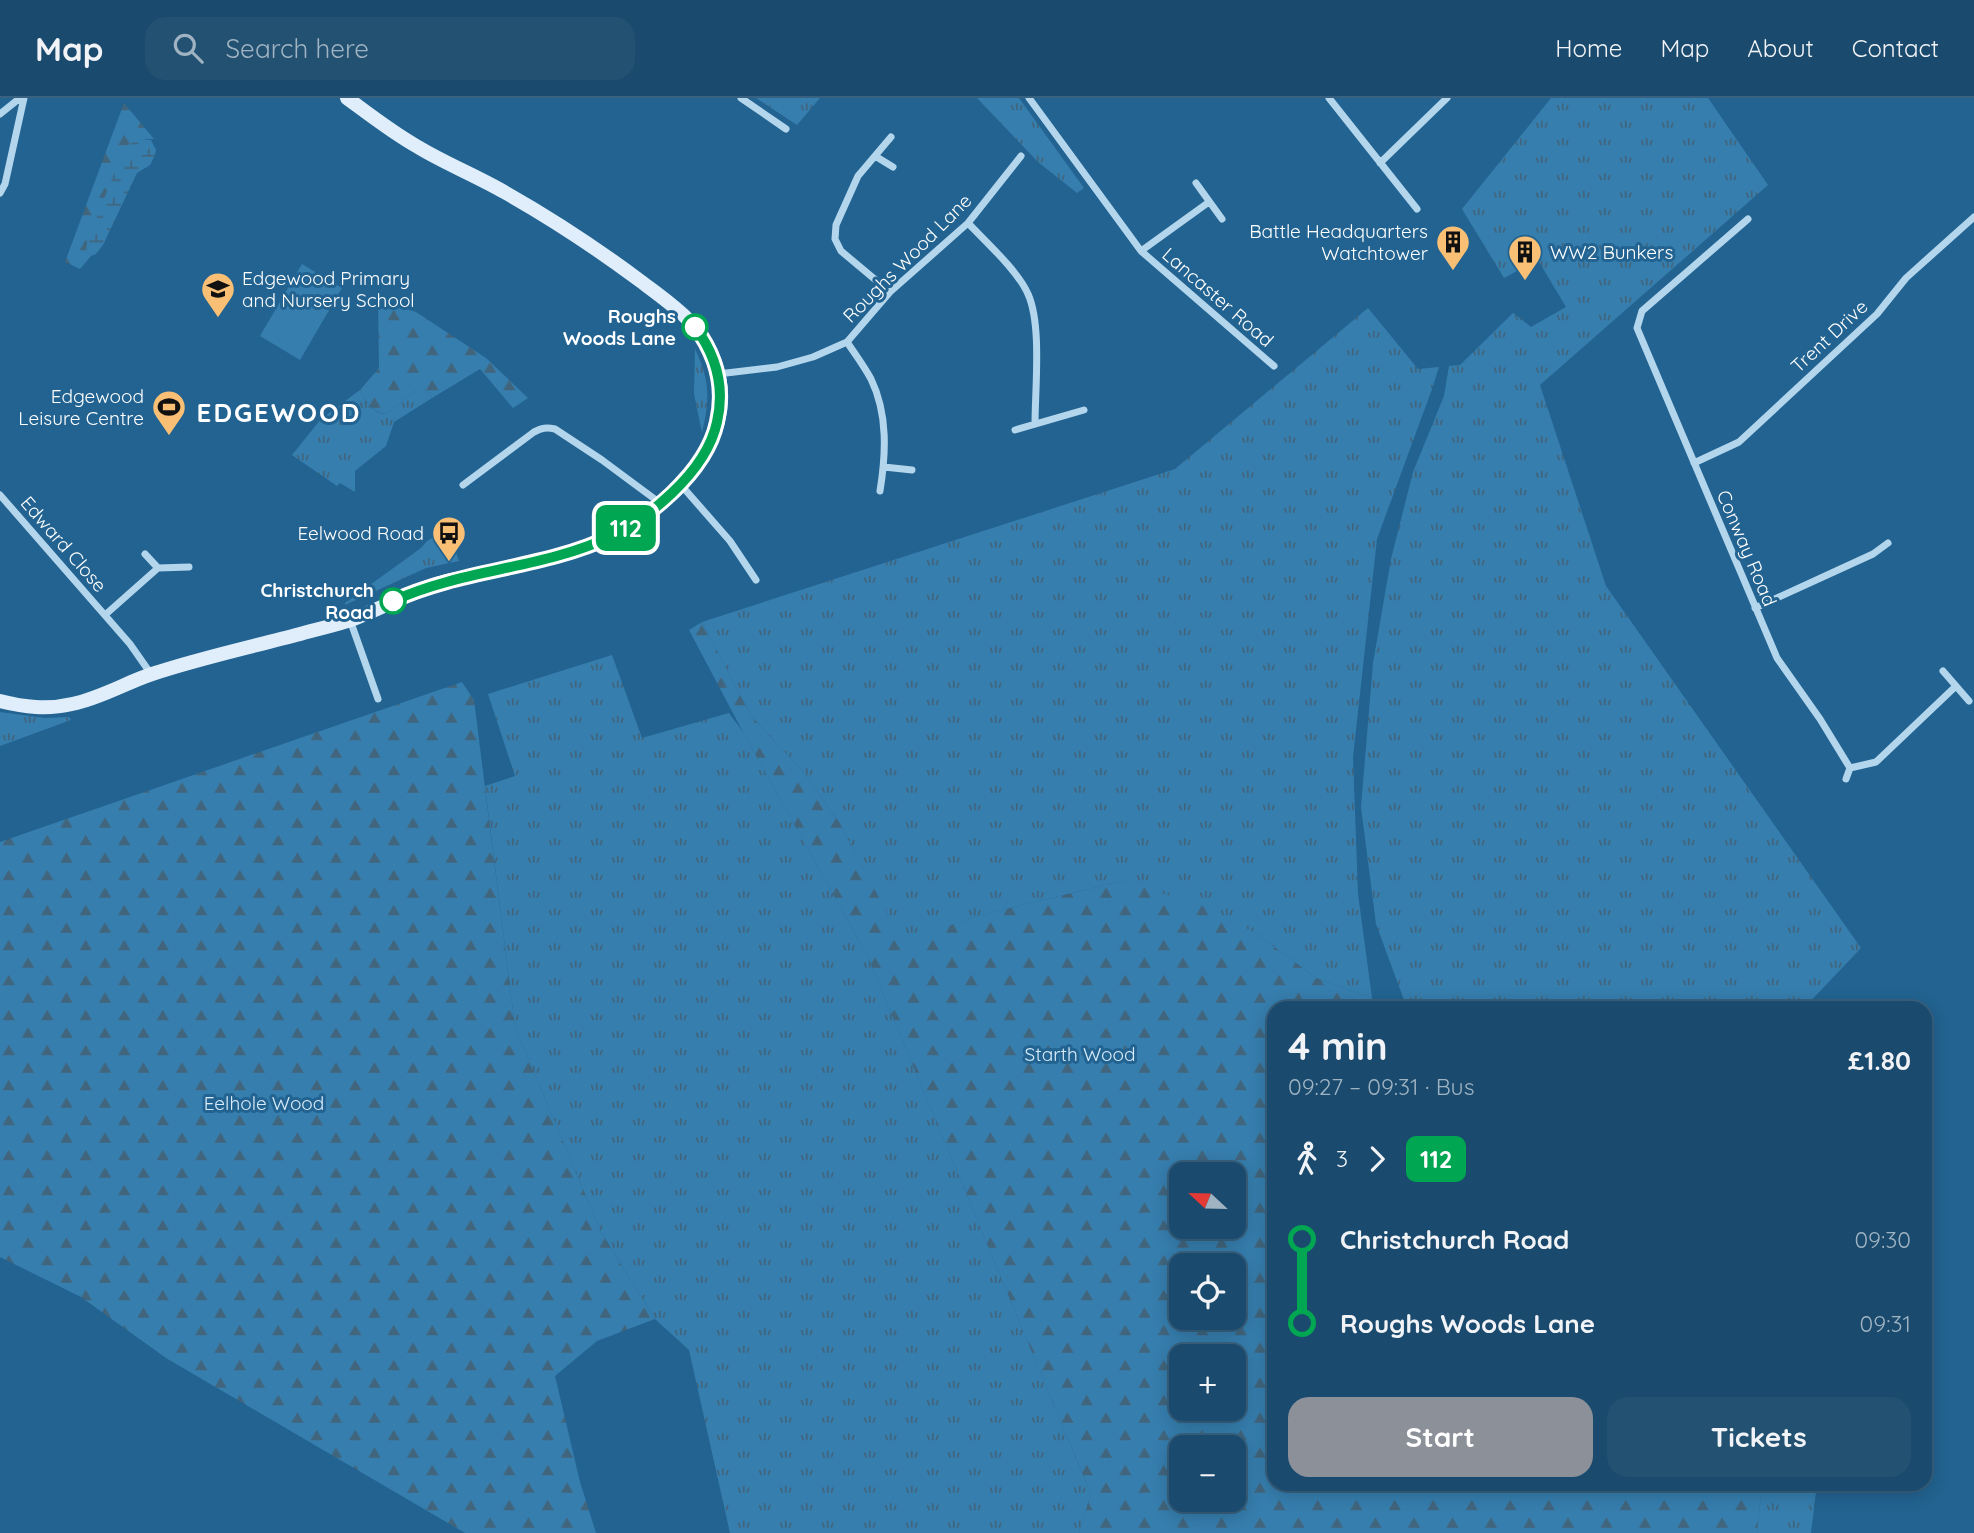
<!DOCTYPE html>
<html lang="en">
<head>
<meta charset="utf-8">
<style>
  :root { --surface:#1a4a6d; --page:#235172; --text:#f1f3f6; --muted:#9fb3c2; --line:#386280; --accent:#8c9099 }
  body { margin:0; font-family:Quicksand,sans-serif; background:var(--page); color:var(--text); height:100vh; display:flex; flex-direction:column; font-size:26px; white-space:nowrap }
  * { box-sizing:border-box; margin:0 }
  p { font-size:23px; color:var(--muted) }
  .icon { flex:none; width:38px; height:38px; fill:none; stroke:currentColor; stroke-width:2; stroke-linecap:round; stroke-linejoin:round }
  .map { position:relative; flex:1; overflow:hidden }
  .details { position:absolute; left:1267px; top:903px; width:665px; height:490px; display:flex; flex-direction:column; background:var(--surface); border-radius:21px; box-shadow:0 4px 18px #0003,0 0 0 2px var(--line) }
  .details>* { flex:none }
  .badge { padding:0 14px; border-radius:10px; font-size:24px; line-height:46px }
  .needle { width:46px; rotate:292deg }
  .buttons { position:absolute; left:1169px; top:1064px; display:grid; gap:14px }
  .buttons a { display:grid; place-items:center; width:77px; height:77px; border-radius:14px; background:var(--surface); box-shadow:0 4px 18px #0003,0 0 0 2px var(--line); font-size:35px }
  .map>.badge { position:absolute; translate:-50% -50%; box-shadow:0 0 0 4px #fff }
  .legs { display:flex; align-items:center; gap:10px; height:77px; padding:0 21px; font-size:23px }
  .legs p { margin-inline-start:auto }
  .head { display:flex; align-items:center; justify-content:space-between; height:119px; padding:0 21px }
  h1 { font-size:38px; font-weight:700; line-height:52px }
  .button { display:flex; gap:14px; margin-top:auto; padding:14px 21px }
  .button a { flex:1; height:80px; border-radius:21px; background:var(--accent); color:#fff; font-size:28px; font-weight:700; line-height:80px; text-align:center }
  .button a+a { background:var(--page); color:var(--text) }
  ul { padding:0 21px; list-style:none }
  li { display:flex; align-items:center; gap:24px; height:84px; font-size:26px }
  li i { display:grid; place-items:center; width:10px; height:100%; margin:0 9px; background:currentColor }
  li i::after { content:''; width:18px; height:18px; margin:-9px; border:5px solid; border-radius:50%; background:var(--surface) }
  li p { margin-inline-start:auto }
  li:first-child i { background:linear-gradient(#0000 50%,currentColor 0) }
  li:last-child i { background:linear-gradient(currentColor 50%,#0000 0) }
  header { display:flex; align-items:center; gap:42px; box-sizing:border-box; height:98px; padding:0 35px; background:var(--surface); border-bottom:2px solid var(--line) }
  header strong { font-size:33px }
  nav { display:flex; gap:38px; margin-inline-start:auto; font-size:24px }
  .search { width:490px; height:63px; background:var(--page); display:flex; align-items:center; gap:18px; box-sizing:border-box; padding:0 24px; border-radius:21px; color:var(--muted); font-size:26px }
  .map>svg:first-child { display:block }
  .grass { fill:url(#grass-tufts) }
  .forest { fill:url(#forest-firs); fill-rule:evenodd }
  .wetland { fill:url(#wetland-marsh) }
  .garden { fill:#367eae }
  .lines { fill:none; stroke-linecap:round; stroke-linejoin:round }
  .street { stroke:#b3d6ed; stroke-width:7 }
  .secondary { stroke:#dfeefa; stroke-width:14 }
  .line-1-casing { stroke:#fff; stroke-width:16 }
  .line-1 { stroke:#00a651; stroke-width:10 }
  .stop-1-dot { fill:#fff; stroke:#00a651; stroke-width:3.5 }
  .labels { text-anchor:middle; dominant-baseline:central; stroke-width:6; stroke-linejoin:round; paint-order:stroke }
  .poi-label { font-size:19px; fill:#fff; stroke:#226391; text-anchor:end }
  .street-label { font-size:19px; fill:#fff; stroke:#226391 }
  .stop-label { font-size:19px; font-weight:bold; fill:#fff; stroke:#226391; text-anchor:end }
  .park-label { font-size:19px; fill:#d8ecf9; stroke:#226391 }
  .district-label { font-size:26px; font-weight:bold; letter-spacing:2px; fill:#fff; stroke:#226391 }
</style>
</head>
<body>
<header>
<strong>Map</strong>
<div class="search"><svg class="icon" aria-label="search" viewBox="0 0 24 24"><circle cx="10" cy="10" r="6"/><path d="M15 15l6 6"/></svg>Search here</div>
<nav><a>Home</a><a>Map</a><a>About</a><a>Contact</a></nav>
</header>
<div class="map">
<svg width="1974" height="1435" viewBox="0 0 1974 1435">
  <defs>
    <pattern id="grass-tufts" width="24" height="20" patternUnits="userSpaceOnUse" patternTransform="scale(1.75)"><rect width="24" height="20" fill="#367eae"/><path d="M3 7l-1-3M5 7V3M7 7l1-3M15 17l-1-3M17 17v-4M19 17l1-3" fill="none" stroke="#41657d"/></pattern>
    <pattern id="forest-firs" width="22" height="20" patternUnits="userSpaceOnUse" patternTransform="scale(1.75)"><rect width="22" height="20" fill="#367eae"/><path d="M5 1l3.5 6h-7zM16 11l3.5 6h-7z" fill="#41657d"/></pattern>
    <pattern id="wetland-marsh" width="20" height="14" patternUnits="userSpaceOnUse" patternTransform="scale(1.75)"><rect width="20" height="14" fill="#367eae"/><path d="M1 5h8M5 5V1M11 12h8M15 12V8" fill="none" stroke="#41657d"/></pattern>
  </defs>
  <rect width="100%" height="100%" fill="#226391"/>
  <path class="grass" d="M756,0H820L797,27Z
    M977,0H1019L1084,90L1077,95L1038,64Z
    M1551,0H1708L1768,87L1540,287L1606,488L1861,850L1804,910H1417L1404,902L1376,826L1361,709L1373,565L1391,461L1413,374L1444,298L1449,268L1460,267L1513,215L1531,229L1566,209L1538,162L1504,180L1462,111Z
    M1368,210L1418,271L1439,269L1432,291L1377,441L1353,659L1358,796L1372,900L1316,880L1257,836L1122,783L973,819L903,846L839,724L801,671L751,618L702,524L1175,371Z
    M695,251C710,282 710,302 702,335L694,296Z
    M360,292C367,305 372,315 387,316L416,292H425L432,300L394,324L386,348L355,373V394L340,385L337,388L292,357L321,321Z
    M448,431L459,463L426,470L345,507V505L421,450L427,443Z
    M612,557L642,640L729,615L743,634L868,859L1091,1396L1079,1435H730L689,1252L655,1221L601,1134L515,929L485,688L515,678L488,596Z
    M0,614L45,620L69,619L71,622L0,648Z
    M1762,1386H1817L1811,1435H1757Z"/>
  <path class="forest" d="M124,5L154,41H140L86,154L91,158L80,171L65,164Z
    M378,203L416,214L486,260L528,300L513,310L480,271L432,300L425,292H416L387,316C372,314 367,305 360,292L379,270Z
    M702,524L751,618L801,671L839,724L903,845L973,819L1122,783L1206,809L1257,836L1316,880L1372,900L1389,910H1274V1386H1762L1757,1435H1079L1091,1396L868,859L743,634L689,532ZM1181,1076H1234V1129H1181ZM1234,1167V1220H1181V1167ZM1181,1258H1234V1311H1181ZM1181,1349H1234V1402H1181Z
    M462,584L474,602L515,929L601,1134L655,1221L597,1243L555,1278L580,1384L596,1435H465L166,1260L81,1199L0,1159V744Z"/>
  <path class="wetland" d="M141,41L151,42L156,52L155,57L150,67L137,75L103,147L96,156L91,158L86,154L87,144L125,48Z"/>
  <path class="garden" d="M302,166L342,190L300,262L260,238Z"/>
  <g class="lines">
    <path class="street" d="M741,0L786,31
      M1029,0L1141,153L1274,268
      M1329,0L1417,111
      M0,16L20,0
      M875,58L893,69
      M1380,65L1447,0
      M1196,85L1222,121
      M0,95L5,86L24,0
      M1748,121L1642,213L1637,230L1777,560L1820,621L1850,670
      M968,125C986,144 1018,173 1028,196C1042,227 1035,291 1035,326
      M1141,153L1209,104
      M890,194L841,153L835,141L836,127L858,78L891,39
      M847,244C855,256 864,268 871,281C888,316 886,356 880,393
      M718,276L777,269L813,259L847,244L890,194L968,125L1021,58
      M1015,332L1084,312
      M1694,365L1739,344L1877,216L1906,180L1974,119
      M884,369L912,372
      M463,387L534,334C542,330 546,329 555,331L602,362L660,405
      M681,387L730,443L756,482
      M0,397L130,546L151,576
      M145,456L158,470L189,469
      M1755,510L1873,456L1888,445
      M105,517L158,470
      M350,522L378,601
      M1943,573L1969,603
      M1846,681L1850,670L1876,664L1956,588"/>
    <path class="secondary" d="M0,603C24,609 47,612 72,606C101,600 125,585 152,576C200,560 251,549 300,536C316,531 334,528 351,522C380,511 407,496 436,486C453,481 471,478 488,474C539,463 594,452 637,423C692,387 742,325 712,257C698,223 667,203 639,182C596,150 552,121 506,95C477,78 446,66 418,49C393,35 370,17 347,0"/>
  </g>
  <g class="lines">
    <g class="line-1-casing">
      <path id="line-1" d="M393,503C462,471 543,471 612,438C634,428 655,411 672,395C693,375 711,352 717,324C725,289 716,257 695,229"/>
    </g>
    <use href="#line-1" class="line-1"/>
  </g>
  <defs>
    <g id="building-pin" transform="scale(1.75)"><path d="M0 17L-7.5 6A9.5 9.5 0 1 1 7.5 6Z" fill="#f8bf75" stroke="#226391"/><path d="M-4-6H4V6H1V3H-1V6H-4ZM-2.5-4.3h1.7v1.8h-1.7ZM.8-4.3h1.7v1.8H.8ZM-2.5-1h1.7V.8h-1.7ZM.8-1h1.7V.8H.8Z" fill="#111"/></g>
    <g id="school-pin" transform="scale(1.75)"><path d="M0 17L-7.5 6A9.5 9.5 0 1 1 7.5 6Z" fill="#f8bf75" stroke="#226391"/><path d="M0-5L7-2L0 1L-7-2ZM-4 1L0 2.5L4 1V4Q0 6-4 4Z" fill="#111"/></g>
    <g id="stadium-pin" transform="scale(1.75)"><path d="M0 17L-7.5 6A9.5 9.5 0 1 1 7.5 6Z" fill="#f8bf75" stroke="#226391"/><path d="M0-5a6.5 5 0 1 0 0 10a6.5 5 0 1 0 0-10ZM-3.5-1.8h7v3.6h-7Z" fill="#111"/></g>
    <g id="bus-pin" transform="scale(1.75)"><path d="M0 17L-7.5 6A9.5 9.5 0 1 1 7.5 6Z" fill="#f8bf75" stroke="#226391"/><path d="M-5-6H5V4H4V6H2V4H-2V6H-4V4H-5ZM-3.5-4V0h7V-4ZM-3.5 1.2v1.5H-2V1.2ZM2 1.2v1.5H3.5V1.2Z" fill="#111"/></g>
  </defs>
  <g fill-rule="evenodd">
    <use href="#building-pin" x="1453" y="144"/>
    <use href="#building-pin" x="1525" y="154"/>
    <use href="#school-pin" x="218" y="191"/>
    <use href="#stadium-pin" x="169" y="309"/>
    <use href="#bus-pin" x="449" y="435"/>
  </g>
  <g class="stop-1-dot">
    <circle cx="695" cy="229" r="12"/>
    <circle cx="393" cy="503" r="12"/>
  </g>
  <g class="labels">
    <g class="poi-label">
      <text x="1428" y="133">Battle Headquarters<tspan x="1428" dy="22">Watchtower</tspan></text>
      <text x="1550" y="154" text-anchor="start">WW2 Bunkers</text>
      <text x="242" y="180" text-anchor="start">Edgewood Primary<tspan x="242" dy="22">and Nursery School</tspan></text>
      <text x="144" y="298">Edgewood<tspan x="144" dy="22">Leisure Centre</tspan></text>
      <text x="424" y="435">Eelwood Road</text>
    </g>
    <g class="street-label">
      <text transform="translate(907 160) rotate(-45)">Roughs Wood Lane</text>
      <text transform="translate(1218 199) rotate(41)">Lancaster Road</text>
      <text transform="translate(1829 238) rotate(-43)">Trent Drive</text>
      <text transform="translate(64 446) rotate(49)">Edward Close</text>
      <text transform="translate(1747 450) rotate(67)">Conway Road</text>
    </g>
    <g class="stop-label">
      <text x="676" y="218">Roughs<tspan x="676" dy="22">Woods Lane</tspan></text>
      <text x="374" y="492">Christchurch<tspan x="374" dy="22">Road</tspan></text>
    </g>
    <g class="park-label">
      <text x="1080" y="956">Starth Wood</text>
      <text x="264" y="1005">Eelhole Wood</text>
    </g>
    <g class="district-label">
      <text x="279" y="314">EDGEWOOD</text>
    </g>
  </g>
</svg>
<div class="buttons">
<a><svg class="needle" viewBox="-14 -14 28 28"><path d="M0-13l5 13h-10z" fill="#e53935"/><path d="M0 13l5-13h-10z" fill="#9fb3c2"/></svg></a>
<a><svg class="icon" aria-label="locate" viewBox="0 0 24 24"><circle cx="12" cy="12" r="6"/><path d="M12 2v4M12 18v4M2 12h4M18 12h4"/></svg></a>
<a>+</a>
<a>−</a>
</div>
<b class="badge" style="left:626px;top:430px;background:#00a651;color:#fff">112</b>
<section class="details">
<div class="head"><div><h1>4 min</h1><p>09:27 – 09:31 · Bus</p></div><b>£1.80</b></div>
<div class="legs"><svg class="icon" aria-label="walk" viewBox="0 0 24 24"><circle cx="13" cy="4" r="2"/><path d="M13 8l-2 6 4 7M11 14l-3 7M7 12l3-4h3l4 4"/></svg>3<svg class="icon" aria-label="forward" viewBox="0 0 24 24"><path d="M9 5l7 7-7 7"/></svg><b class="badge" style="background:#00a651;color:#fff">112</b></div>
<ul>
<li><i style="color:#00a651"></i><b>Christchurch Road</b><p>09:30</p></li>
<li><i style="color:#00a651"></i><b>Roughs Woods Lane</b><p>09:31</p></li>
</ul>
<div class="button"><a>Start</a><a>Tickets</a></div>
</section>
</div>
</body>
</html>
